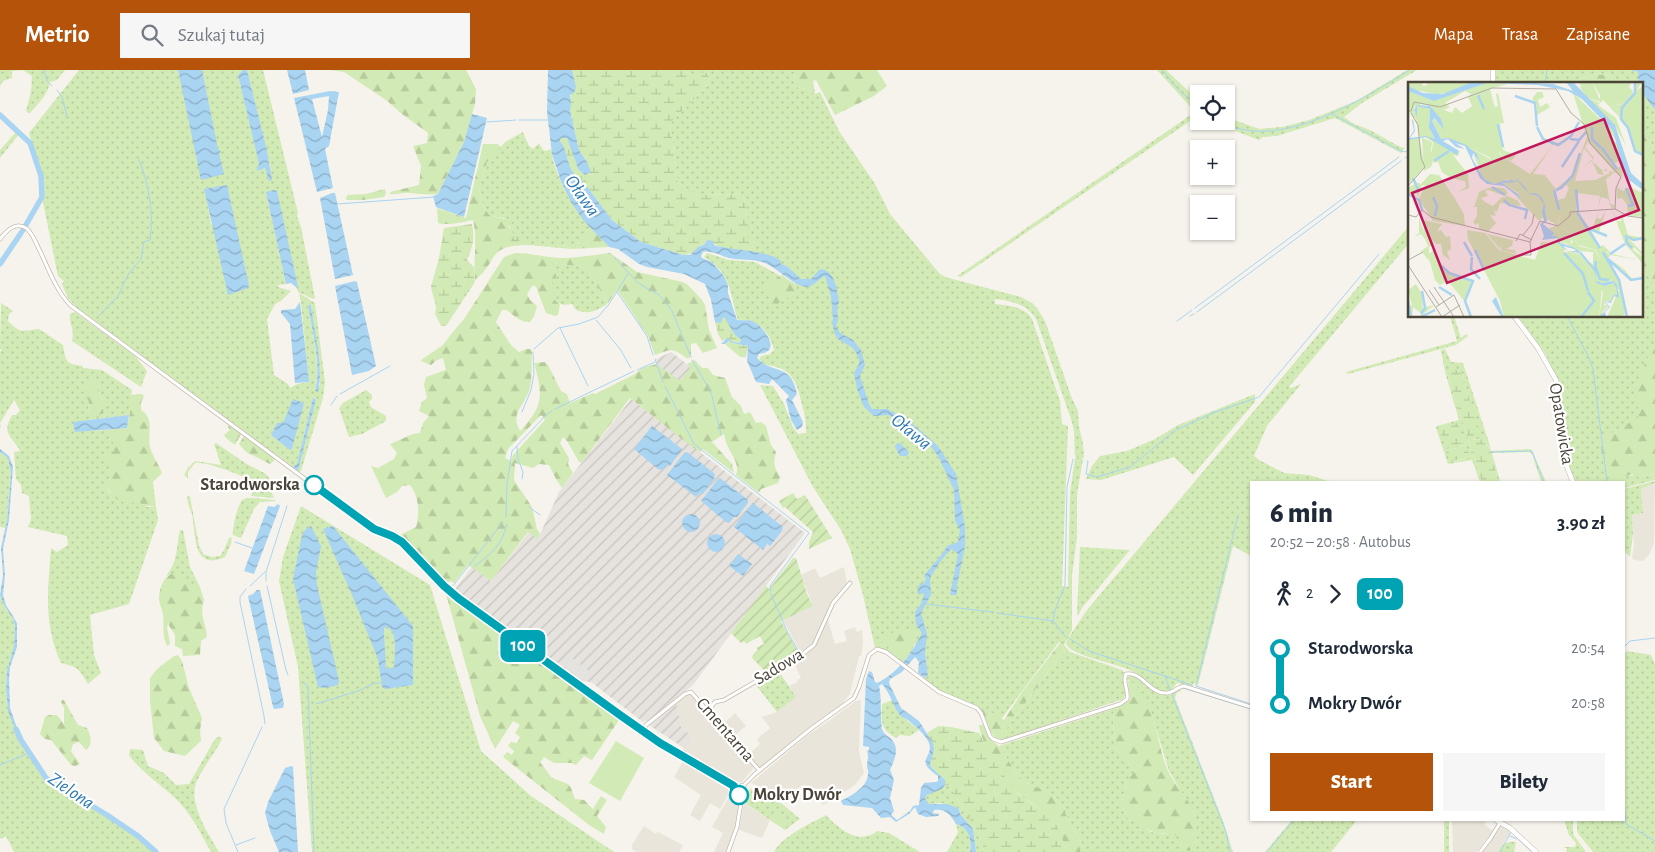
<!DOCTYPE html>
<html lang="pl">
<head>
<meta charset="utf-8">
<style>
  :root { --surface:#fff; --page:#f6f6f7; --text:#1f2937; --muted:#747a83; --accent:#b45309 }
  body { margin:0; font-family:"Alegreya Sans",sans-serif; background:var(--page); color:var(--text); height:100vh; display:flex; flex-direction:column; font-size:19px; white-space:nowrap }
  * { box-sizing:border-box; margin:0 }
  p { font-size:16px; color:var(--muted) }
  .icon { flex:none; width:28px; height:28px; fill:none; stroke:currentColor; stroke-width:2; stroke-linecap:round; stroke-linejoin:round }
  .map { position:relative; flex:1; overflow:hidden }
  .panel { position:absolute; left:1250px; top:411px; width:375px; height:340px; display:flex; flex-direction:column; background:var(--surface); border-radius:0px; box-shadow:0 1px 4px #0004 }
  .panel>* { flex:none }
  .badge { padding:0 10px; border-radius:8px; font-size:18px; line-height:32px }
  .fabs { position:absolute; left:1190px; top:15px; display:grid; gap:10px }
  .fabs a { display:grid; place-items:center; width:45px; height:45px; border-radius:0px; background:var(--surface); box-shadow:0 1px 4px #0004; font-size:25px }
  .map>.badge { position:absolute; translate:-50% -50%; box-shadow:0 0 0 2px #fff }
  .legs { display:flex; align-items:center; gap:8px; height:55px; padding:0 20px; font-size:16px }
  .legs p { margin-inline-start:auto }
  .overview { display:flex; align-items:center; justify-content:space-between; height:85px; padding:0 20px }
  h1 { font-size:28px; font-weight:800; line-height:38px }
  .cta { display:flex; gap:10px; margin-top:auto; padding:10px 20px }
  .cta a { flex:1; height:58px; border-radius:0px; background:var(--accent); color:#fff; font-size:20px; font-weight:800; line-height:58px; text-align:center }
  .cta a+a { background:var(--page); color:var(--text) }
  ul { padding:0 20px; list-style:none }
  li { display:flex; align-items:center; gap:18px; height:55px; font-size:19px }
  li i { display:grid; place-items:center; width:8px; height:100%; margin:0 6px; background:currentColor }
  li i::after { content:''; width:12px; height:12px; margin:-6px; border:4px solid; border-radius:50%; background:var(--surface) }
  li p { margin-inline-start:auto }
  li:first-child i { background:linear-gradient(#0000 50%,currentColor 0) }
  li:last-child i { background:linear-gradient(currentColor 50%,#0000 0) }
  header { display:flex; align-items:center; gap:30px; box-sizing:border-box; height:70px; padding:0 25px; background:var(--accent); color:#fff }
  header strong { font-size:24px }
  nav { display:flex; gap:28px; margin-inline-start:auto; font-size:18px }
  .search { width:350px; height:45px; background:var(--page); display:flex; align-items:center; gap:12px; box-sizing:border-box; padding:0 18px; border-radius:0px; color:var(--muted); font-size:19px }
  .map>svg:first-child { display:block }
  .residential { fill:#eae5da }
  .industrial { fill:url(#industrial-furrows) }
  .grass { fill:url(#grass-dots); fill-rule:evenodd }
  .forest { fill:url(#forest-firs); fill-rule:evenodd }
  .wetland { fill:url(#wetland-marsh) }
  .garden { fill:url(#garden-furrows) }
  .pitch { fill:#d2eab5 }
  .parking { fill:#e5e3e0 }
  .water { fill:url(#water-waves); fill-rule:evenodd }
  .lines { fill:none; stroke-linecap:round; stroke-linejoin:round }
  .stream { stroke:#a9d4f2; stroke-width:1 }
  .river { stroke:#a9d4f2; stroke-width:5.5 }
  .minor-casing { stroke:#c2bbae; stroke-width:4.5 }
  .tertiary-casing { stroke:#c2bbae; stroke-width:5.5 }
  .minor { stroke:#fff; stroke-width:3 }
  .tertiary { stroke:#fff; stroke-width:4.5 }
  .line-1-casing { stroke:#fff; stroke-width:11 }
  .line-1 { stroke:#00a3b4; stroke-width:8 }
  .stop-1-dot { fill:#fff; stroke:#00a3b4; stroke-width:2.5 }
  .labels { text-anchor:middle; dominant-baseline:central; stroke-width:4.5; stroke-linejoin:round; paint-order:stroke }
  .street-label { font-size:18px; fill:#4b4439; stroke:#fff }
  .stop-label { font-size:18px; font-weight:bold; fill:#4b4439; stroke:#fff; text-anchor:end }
  .water-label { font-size:19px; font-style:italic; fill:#2e7ab2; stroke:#fff }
  .inset-river { fill:none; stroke:#a9d4f2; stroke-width:2.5 }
  .inset-road { fill:none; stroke:#b2ada4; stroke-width:1 }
  .view { fill:#c2185b; fill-opacity:0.15; stroke:#c2185b; stroke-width:2.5 }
  .inset-edge { fill:none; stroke:#4b4439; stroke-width:2.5 }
</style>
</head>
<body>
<header>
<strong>Metrio</strong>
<div class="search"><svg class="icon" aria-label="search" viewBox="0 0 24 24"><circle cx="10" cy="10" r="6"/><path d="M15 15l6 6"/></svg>Szukaj tutaj</div>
<nav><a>Mapa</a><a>Trasa</a><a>Zapisane</a></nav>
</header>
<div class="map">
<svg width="1655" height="782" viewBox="0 0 1655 782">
  <defs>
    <pattern id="industrial-furrows" width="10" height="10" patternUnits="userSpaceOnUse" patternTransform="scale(1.25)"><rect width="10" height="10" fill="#e6e2dd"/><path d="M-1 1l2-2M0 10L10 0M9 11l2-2" fill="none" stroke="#c7c3be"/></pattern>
    <pattern id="grass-dots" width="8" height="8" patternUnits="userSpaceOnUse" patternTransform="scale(1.25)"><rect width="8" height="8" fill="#d2eab5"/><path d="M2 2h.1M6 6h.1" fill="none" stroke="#b6ca9c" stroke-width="1.8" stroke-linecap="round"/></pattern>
    <pattern id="forest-firs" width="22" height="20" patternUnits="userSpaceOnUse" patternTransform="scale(1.25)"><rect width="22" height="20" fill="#d2eab5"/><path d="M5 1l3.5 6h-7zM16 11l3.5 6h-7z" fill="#b6ca9c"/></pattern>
    <pattern id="wetland-marsh" width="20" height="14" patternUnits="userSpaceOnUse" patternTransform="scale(1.25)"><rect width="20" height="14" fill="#d2eab5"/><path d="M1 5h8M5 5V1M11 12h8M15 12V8" fill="none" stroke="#b6ca9c"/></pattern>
    <pattern id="garden-furrows" width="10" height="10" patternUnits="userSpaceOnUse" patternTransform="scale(1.25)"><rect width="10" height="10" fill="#d2eab5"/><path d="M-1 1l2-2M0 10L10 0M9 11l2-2" fill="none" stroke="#b6ca9c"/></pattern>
    <pattern id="water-waves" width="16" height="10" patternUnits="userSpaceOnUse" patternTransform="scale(1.25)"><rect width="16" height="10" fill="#a9d4f2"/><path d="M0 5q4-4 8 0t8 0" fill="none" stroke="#8caec5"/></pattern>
  </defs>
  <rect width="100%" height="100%" fill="#f6f3ec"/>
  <path class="residential" d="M1655,413L1654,474L1649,485L1643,491H1640L1632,489L1634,474L1632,445L1643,443L1641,419Z
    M844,497L847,513L833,530L827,546L835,574L847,571L844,561L855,557L857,562L862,560L863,572L861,586H859L850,624L842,634L834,641L797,667L760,698L748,685L760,674L757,669L770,658L762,647L777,642L796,627L789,616L798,612L797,610L801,608L795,595L792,593L802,586L783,550L813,536L801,505L815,498L820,508Z
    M689,622L753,696V699L742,712H734L681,682L693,667L681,657L676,633Z
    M861,630L859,681L864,703L854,716L823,735L802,715L785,733L767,720L751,713L809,664L826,653L856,631Z
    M735,643L746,656L733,667L722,655Z
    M682,693H685L730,721L720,739L710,733L700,751L690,745L701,725L674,707Z
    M730,725L740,730L735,758L726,782H714L723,763L712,757Z
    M744,733L770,750L762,768L739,760Z
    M1452,750H1485V755L1493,761L1476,782H1453Z
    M644,756L656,764L658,762L683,775L679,782H637L632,779V775Z
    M1501,756L1511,761L1498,782H1481Z"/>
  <path class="industrial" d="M671,282L691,297L680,312L657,294L656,289Z
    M631,329L805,463L693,615L647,652L645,650L643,652L591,612L581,611L455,519L472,497L491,511L529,462L538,469L559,422Z
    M676,633L681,657L693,667L684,678L649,655Z"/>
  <path class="grass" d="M0,0H65L57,10L50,12C48,24 38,34 30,43H28L26,41L31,22L32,6L23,0L12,1V8L3,11L0,16Z
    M79,0H243L238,5L259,94L256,101L263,98L267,99L269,111L271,110L270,96L247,0H263L298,143L297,146L301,157L315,228L313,229L298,222L266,122L286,214L278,215V217L291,221L281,231L275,234L267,249L274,305L288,314L290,318L297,314L309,312L301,233L299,223L315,233L325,312L323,328L301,401L299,402L298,401L316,328H313L297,394L293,397L76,237L68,228L62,214L64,211L58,206L43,132C49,108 35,86 29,63ZM227,116L237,165L211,154L205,119ZM308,235H311L320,303V315L315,321C321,294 312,262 308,235ZM303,332L292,379L290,380L271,365L277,353H283L288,343Z
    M685,0H793C796,6 793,12 796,17L806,19L815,24L820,22L839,61L875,114L890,144L939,203L945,207L1021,227L1032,233L1037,238L1045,251L1071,326L1078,341L1079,357L1083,374L1084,388H1081L1083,389L1077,424V467L1072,505V560L1064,575L1070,582L1122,600L1124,603C1122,612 1129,621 1123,629L1000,671L998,670L1061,584L1065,582L1060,573L1059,572L991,663C981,632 974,635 946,625L945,622L940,621L924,609L928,605L925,583L915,575V568L918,563L885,577L888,576L891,579V584L882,579L875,578L863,525L850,479L841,460L813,417L760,315L773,316L784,334L793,357L798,364L806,363C806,353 805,344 802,335C797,311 791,297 765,295L759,289L761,286L770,284L774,280C770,262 757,248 738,250C729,222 732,203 704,187L707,183L729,190L755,192L795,214L799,208L788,197L780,193L779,189L765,184L750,182L751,178L758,176L748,170V150L743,124L697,125L678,113L670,53L708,15L710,8L707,3L695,5L687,4ZM995,229C1012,231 1027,234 1036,249L1072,352L1074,362L1075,387H1079L1075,388L1070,423L1068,517L1062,516L1068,356L1062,354L1060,331L1032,249C1024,236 1009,236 995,234Z
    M1157,0H1166L1199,31V45L961,207L957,206L1195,42Z
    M1407,0H1417L1362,33L1344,47L1352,53L1370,60L1400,77L1405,78L1401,83L1335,48L1277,66L1263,67L1259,70L1225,57L1214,51H1226V47L1259,59L1282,57L1309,50L1356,31Z
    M1496,0H1630L1638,2L1640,14H1621L1611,6L1596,4L1581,8L1568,14H1495Z
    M1641,16L1655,39V82L1646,64L1641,58Z
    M523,62L529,76L533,79L539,73L543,80L546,81L551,79C555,106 571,136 590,157L583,164V172C575,176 549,177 541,174L539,176L526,175V172L514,170L507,149L489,145L483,135L479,119L487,92L505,72Z
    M15,63L19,64L0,88V80Z
    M1409,156V173L1289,317L1291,318L1301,314L1267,356L1254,386L1259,390L1284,403L1309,405L1331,412H1251V486L1233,476L1198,615L1194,613L1192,616L1177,613L1171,621C1154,625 1147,608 1134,602C1113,592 1089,590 1070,579L1066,574L1067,570L1087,540Z
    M1641,192L1643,198L1655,217V348L1618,360L1600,369L1623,406L1646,404L1647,406L1655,404V410L1624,418V412H1575L1566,389L1564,378L1561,358V317L1546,285L1518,246H1641Z
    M551,193L577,196L587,199L608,233C598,241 588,245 576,240L572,234C564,235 561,236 555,230L551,213Z
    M1,233L13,241L9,244L8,251C21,264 21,261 39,259L63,275C66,291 65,294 83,296V298L102,300L132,320C130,329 133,336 129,345L88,350L91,361L105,360L115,374V380L110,396V409L106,416L109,422L124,432L138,430L147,437H156L158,450L129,534L90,545L94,585L101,603L88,614C79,599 78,597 61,593C43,553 48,521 51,478L57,482L68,475L67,466L28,457L31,449L29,426L22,423L21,415L16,409L14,382L20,381C12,365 1,365 12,345H16L20,340L14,330L0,353L1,357L0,358V282L2,280L0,279ZM100,314C99,322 98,325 104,331L88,345L89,332Z
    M75,242L135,286L147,301L141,317L72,271C75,258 69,255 70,244Z
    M1450,246H1454L1461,268L1466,264L1468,266L1456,275L1348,304L1346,302L1457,271Z
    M1445,279L1451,292L1463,293L1491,379L1481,369L1477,370L1473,368C1478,347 1466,326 1463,304L1446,301L1482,412H1480L1472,390L1448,394L1436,358L1437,356L1459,350L1445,302L1441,280ZM1465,375L1470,387L1453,392L1446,381Z
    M366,320L372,325V329L369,332L371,337L386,346V351L362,364L349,367L339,338L343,333Z
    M1255,324V332L1193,405L1174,387L1101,410L1086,409L1092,396L1100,386L1127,381L1155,369L1178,355Z
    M216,373L245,393L266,404L273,414L270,419L274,428L251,426L255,418L260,416C249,408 208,391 195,393L188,402V408L184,405L188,398L195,391L221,395L214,374Z
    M1531,379L1546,412H1541L1532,384L1529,382L1492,383L1500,411L1498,412L1491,381Z
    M0,382L8,388L11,402L6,458L0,457Z
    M1655,411V413L1641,419L1643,443L1632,445L1633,464L1630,487L1624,481V419Z
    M188,425L190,427L199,475L203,484L212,487L220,486L224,480L229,468L232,467L231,474L225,487C192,502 196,464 192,444C190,438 186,432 188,425Z
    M253,428L275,430L276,431L260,432L254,439L241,468L233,465C232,459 238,431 244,429C245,428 252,428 253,428Z
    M301,436L430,515L481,681L531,726L614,782H312L298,597L279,511L283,487Z
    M180,460H183L190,497L200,517L188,515L171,504L166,506C178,492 176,478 180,460Z
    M1080,477L1130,480L1082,538L1078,546L1077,544Z
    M0,522L4,535L13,549L15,556L14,576L7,601L6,619L7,634L21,673L46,710L125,758L154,782H14L6,766L2,769L0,768Z
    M1627,581L1651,585L1655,594V782H1593L1577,762V750H1624V584Z
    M778,600L796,627L777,642L755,614Z
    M1130,605C1139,607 1143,614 1150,619C1156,623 1163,625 1170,625L1179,619L1182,620L1177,623L1175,628L1223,751L1233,782H1080L1082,774L1066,745L1064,737L1049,722L1024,712L1015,701L999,676L1113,639L1114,676L1135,701L1127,710L1121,736L1129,750L1137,752L1151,762L1163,764L1174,763L1197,775L1194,743L1169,701L1151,642L1129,610H1126Z
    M892,630L903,647L919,660L910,666L900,665L896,668C880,659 881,651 882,634Z
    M220,666L222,669C216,682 197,705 195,717C191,738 209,765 219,782H211C200,762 191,743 174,727C161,715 138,699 129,685L130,679L143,680L148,696L164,703L176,715L189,714L215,669Z
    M945,715L950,716C959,738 981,758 984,782H976L973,759L961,745L958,738L941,733L929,734L925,728C929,720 939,721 945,715Z
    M751,717V719L760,723L761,721L782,734L800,749L785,760L745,733Z
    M826,745C839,759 859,776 877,761L889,763L920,782H774C782,766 810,754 826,745Z
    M1292,750H1357L1331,782H1265Z
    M1444,750H1449V782H1444Z
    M1564,750H1573V764L1586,782H1566L1567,778L1562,777H1575L1576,773L1569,765Z
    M956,754C969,757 972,770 970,782H947L958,762Z
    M1509,772H1516L1514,782H1498L1502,775Z"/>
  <path class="forest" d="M330,0H466L476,19L475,34L464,72L438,124C427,125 421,124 410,123C403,122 397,125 390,124V122L419,115L421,96L413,76L427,73L428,63L402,44L386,30L344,2Z
    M793,0H877L887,16L874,26L835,45L816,10L813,11L815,24L806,19L796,17C793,12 796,6 793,0Z
    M1596,4L1611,6L1621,14H1568L1581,8Z
    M1641,58L1646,64L1655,82V217L1643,198L1641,192Z
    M483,74H498L501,78L487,92L479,119L483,135L489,145L504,149L514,148L515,150L508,156L513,163L514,170L521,168L527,172L526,175C485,176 499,192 475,210C473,188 478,170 473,150C465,152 445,156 438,153L437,138L466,148Z
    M385,119L386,123L384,127L363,130H346L347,125L366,124Z
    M590,157L609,177L571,179L539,176L540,173C550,177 575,176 583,172V164Z
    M515,183C530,183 544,187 559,188C576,188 593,185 610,183L637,202L683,212L688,215L702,230L705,235L709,260L717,278L703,283L696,273L691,274V286L688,289C672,278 674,278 655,285L648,266L617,220L608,233L587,199L577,196L551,193L556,205L555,212L552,213L555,230L560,235L558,245L555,246L546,243L536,217L533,215L527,224L530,230L537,236L534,247L530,252C521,253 514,246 507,240H502L496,252L511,275L519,282L526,279H530L532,282C531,294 533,309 529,321C523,338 510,343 520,361C544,336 543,325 534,293L545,292L548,295L561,321L567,324L570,333L593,323L595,324L635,304L642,298L657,294L680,311L691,297L687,294L695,290L702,298H708L713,305L725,308L732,327L741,336L744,344L750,342L756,353L761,352L766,356L771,375L776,382C773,393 774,398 780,407L778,413L761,419L759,423L736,405C740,394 732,386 728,377C726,373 725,368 724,364L712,372L732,394L734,403L703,379L700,382L692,377L630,328L582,392H579L567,371L563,367L560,373L569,388L568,394L573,403L562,418L556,409L549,395L539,394L533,398L515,393L514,410L532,437L537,459L540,464L538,469L528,462L491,511L468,495L454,513L450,511L447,514L423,486L400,465L416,457C420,442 419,427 410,415L402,416L397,422L386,428L371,396L378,398L394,389L397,383L390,374L413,364L420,363L423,353L429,346L419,341L422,332L427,328L424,315L426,307L446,300L443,288L437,290L431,295L421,291V290L443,275L452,263L464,249L504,187ZM541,345L545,350L513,385L511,391L505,388L508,379Z
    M782,205L797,217L793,225L777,234L772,233L765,216Z
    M1655,272V404L1647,406L1646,404L1640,408L1632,404L1614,411L1604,400L1600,368L1618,360L1639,347L1636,320L1639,306Z
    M89,309H96L100,314C99,322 98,325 104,331L105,337L102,344L88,345L89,332L84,316Z
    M140,324L144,325L141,333V340C155,348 147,364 150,377C152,385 159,395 162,403L153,412L156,437L142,435L138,430C135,431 133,433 130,433C121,435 110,424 106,416L110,409V396L105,391L108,384L112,385C118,375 110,368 105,360L127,358C129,346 132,337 131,325Z
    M229,355L241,364L235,375L226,368L224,365L230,360L228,357Z
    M244,366L276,389L270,394L246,382L239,374Z
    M171,504C184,507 186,514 200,517L204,530C199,546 206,552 207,567L201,571L200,585L183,586L182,579L175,576V565L168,554L167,557L170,574L167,576C162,566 164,555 163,544C162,539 159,533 159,528C159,519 163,508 171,504Z
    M447,523L619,650L592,690L584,686L576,695L572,693H554L544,687L540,692L552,708L568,714L571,718L575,729L584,730L593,739L601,726L607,730L597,746L606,757L604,764L589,755L503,687L507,682L512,685L514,681L508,676L511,672L517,673L520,667L515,663L520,655L513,651L495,679L480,646L446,524Z
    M900,558L917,560C917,571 912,584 902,593L890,582L891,579L888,576L881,577L880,575L885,568Z
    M1060,573L1065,582L1061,584L998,670C988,662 988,648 980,638L982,636L1004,650L1023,621Z
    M178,585L182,591L189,618L202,648L200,660L201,671L185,686L164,681L154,668L150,631V608L157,599L174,586Z
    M1129,610C1156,627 1156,674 1168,701C1175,716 1190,729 1194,744C1196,754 1196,765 1197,775L1189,781C1182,779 1179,775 1179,767C1171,761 1160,766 1151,761C1142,757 1139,752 1129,750L1121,736L1127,710L1135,701L1114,676L1113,639L1130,630C1131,623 1126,614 1129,610Z
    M62,630H64L78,655L87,658C90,665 94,674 86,680L79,672L73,674L71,681L80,694L75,696L71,695L51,670L45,669L40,664L45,647L49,645H57L64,654V638L61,632Z
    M979,655H983L990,669L999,676L1015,701L1024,712L1049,722L1064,737L1066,745L1082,774L1080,782H1066C1060,759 1052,746 1032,733C1028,730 1023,728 1019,724C1005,714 980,671 979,655Z"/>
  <path class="wetland" d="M572,0H685L687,4C695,5 699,1 707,3L710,8L708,15L670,53L678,113L697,125L743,124L748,150V170L757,171L758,176L751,178L750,182C735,181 720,179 707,170L705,174C696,176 695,185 683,185L641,172L612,150L585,114L575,106L570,97L564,77L560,71L561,68H567C570,79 575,88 578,99L587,92L579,80L570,41Z
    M472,154C475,170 473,175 467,190L474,197L475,212L448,253L446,256H441L435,244L436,237L431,217L439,188L444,158Z
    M723,246L727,249L731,259L741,269V273L733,272L727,268L722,271L718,264L715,252L719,251Z
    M730,271L732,273L748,276L746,287H740L725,274Z
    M1449,299L1457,300L1463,304C1466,326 1477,345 1480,367H1474L1473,369L1477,370L1481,369L1491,380L1498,412H1482L1446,301Z
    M1458,353L1464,373L1446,378L1438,357Z
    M1466,375L1470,387L1450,392L1446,381Z
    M938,656L951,657L979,663L994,691L1012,717L1018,724L1046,743L1053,750L1061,763L1066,782H984C981,758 959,739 950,716L945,715V710L932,698L930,693C933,677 936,679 927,663Z"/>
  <path class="garden" d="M793,423L797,429L805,425L832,468L809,479V472L813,462L785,437L783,438L779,431Z
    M793,488H796L807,524L813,536L781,551L800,585L767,603L752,588L753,585L758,580L756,578L764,574L760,566L746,574L744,571L741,573L731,563L766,516L769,519Z"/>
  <path class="pitch" d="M616,671L644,688L620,731L589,713Z
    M774,742L786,750L781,757L769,749Z"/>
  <path class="parking" d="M567,588L570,590L572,588L589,601L581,611L562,594Z"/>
  <path class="water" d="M178,0H202L218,79L221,82L219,83L224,104L201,110Z
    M243,0H247L267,81L272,110L269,111L265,98L256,101L259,94L238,5Z
    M287,0H305L309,20L293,24Z
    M548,0H572L576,17L574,23L570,25L571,33L570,41L579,80L587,92L591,102L585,105L578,99C575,88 570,79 567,68H561L560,71L564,77L570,97L575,106L585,114L612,150L641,172L683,185H690L698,177L705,174L707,170L713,171L714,175L717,176C733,180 771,181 781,191L780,193L788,197L801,209H811L820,199C836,200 837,221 839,233L837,236L838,250L836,256L840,263L853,270L861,280L865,295L860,306L869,334L872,339H887L908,350L938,376L956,404L965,457V477L957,515V523L956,525H950L958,484L951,479L940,492L931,506L930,510L931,525L921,543L927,564L925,583L928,605L925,608L918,603L919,592L915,587L902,602L890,609L889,613L901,638L919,651L933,673L934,680L930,694L932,698L945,710V715L942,719L927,725L925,728L929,734H947L958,738L961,745L973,759L976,782H970C972,770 969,757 956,754C951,745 945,738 934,740L933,743L939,744L938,746L926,747L918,744L915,737L909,744L896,752L890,747L881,748L872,738L843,735L841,731C852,725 867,718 868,704C869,701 867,699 867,696C867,691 869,687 867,681L869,680V677L863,676L866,609L869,601L872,602L875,612L877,613C898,603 912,583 922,563L916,554L915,542L921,534L924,524L923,522L920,525L917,523L920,513L924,514L926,508L924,506C929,499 945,482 947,476L958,472L960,460L955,451L954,420L938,386L927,372L908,360L889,345L874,346L864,337L857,319L854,303L859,294V288L853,278L838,269L835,264L832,253L833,249L831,226L825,206C820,208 812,218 806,217C793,215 779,200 767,194C754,188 742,191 729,188C721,186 711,180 703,182L701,186L702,188L712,192L724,206L728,215V223L737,250C743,251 750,249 756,253C767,261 781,282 759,284L757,288C773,305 791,292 797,324L792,330L803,352L802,357L797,360L791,350L786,330L789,326L772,309L769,314L756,312L747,291L748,276L732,273L729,271L725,274H721L727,268L733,272L740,273L741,269C732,265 730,255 725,248L723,247L721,253L715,252L711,230L705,214L684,204L647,197L639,194L618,179L609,177L583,150L571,132L561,112L552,84L547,42ZM882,614C889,621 893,635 899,644C901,647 905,648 908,650C915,656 926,665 929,673C934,689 913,689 938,706V711L936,712L924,713L921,718L919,735L913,736L910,741L897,750L891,745L894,741L890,728L894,710L890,700C894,691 900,679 892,670C888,665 884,665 882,659C880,644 882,629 879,616Z
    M1630,0H1655V39C1646,31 1637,13 1638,2Z
    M330,21L339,22L329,76L325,79L333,118L317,122L294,28ZM329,26L328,40L322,67L312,29Z
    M472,44L487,48L464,147L436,137L433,126L438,124L464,72Z
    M227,115L249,216L248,218L228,225L204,119Z
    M274,120L277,121L298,217L297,218L291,213L286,214L266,122Z
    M332,123H335L353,205L335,209L320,128Z
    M355,211L357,212L376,296L369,301L352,305L335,216Z
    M300,232L309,311V312L295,313L290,254L281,243V240L295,239Z
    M308,235H311C314,262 324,295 318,322L315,321C322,296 312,261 308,235Z
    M313,328L316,329L298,401L293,397L297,394Z
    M293,329L304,333L292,379L290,380L271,365L277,353H283Z
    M129,345L127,358L75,362L73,352Z
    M652,356L682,379L670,396L667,395L663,400L658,399L634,379Z
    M900,373L909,382L907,386H900L895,377L896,374Z
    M0,379L9,386L13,397L9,450L3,479L5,505L3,525L6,535L17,553V577L10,597L9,609L10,638L19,664H17L8,641L6,619L7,601L14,576L15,556L13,549L4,535L0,525L3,505L1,478L7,450L11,402L8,388L0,382Z
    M687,382L715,404L714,409L703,424L700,423L696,427L667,405L684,383Z
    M720,408L748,430V433L737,447H734L729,453L726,452L701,431L718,409Z
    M753,433L783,457L782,461L770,476L767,474L763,480L734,457L750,436Z
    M278,434L280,436L254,504L244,501L268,436L274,437Z
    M682 453a9 9 0 1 1 18 0a9 9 0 1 1-18 0Z
    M311,456L321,476L316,502L317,515L339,611L338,615L326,618L318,617L293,509L302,465L306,459Z
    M333,456L413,556V615L385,619L382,617L378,589L352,525L323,459ZM387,557C399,563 394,586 394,597L386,599L384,563V558Z
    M707 473a9 9 0 1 1 18 0a9 9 0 1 1-18 0Z
    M738,484L752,494L743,506L729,496Z
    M257,520H260L284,634L283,638L274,639L273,637L248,526L253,524Z
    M291,696L293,697L298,782H279L270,761L265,743L268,732L285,698Z"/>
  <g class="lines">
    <path class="stream" d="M44,0L47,11L52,16
      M1162,0L1179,20L1199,38
      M1545,14L1547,0
      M57,20L62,27L67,47
      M1332,44L1401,81L1405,82L1409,80
      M519,50H548
      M1219,51C1277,84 1361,30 1410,0
      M487,52L516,50
      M1405,88L1409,85
      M338,134L434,127
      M614,187L638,213L659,225L665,231L672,241L691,287
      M617,222L647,266L653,285
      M1195,238L1399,87
      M1197,242L1401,91
      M99,246L118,226L129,203L141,189L144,172L150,170C154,144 149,114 139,90
      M1190,246L1194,244
      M1567,246L1589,288L1593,299L1607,412
      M596,250L620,279L631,298
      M1177,251L1192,240
      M560,258L588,316
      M534,279L558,258L579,254L598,247L609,234L628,204
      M655,289L663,312
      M692,290L708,317L712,326L721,365
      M637,300L655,292
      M665,316L694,374L809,463L770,516L771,522
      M340,324L390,296
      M331,335L337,326
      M555,339L634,301
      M522,342L531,320L534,304L533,282
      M517,377L518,389L523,402L522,409
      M1491,382L1532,381L1544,412
      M1087,391H1088L1086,404L1097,407L1130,397L1176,360L1213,343L1259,327L1379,184
      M529,437L540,445
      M1238,445L1196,616L1251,634
      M506,447L507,414L512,381L547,344L552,341
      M235,472L252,478
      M475,496C492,483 502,475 507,454
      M266,511V502L287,436
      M250,516L265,502
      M267,516L286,600L288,605
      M246,519L240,527V532L264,646L265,654
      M771,524L787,561L800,584
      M926,534L992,542
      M997,543L1053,551L1065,566
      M489,547L457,522L452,517L503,452
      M1053,551L1055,540L1065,515L1067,417L1073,389
      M502,557L547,589
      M1070,569L1089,581L1192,615
      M1625,576L1630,571L1655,568
      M1165,606L1170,620
      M303,612L307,615L308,619L314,782
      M1183,618L1251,639
      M1179,619L1172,625L1226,762L1230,782
      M316,634L358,621L375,613H381
      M0,695L29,683
      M1624,734L1626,754L1655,771
      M1510,766L1517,769
      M1519,770L1532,782
      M236,775L255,768
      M238,782L226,753L224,739L262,657
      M1267,782L1294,750
      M1500,782L1511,762"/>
    <path class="river" d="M0,45L30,73L41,106L42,127L23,160
      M0,194L21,163
      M16,659L21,670L46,708L107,745L138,766L156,782"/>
    <g class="minor-casing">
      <path id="minor" d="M0,169C6,161 15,151 26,158C33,163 36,174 40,181C49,200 56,220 70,235L370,457L378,461L392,466L402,472L444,516L467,535L642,661L729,714L737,717L744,715
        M708,641L715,632L724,630L800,586L814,575L833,533L850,513
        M642,661L646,655L685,624L691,622L759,700
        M728,782L737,757L744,715L755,704L812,658L854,628L859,617L869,585L877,579L886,582L939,622L977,638L981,643L990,666L993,669L1001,672L1120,634L1127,629C1129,620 1122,612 1126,604C1142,601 1149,623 1165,623C1172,624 1177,617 1184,616L1251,637
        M1480,782L1490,769L1500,753"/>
    </g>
    <g class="tertiary-casing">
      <path id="tertiary" d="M1493,14V0
        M1514,246L1538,278L1556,310L1561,373L1567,397L1573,412
        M1496,750L1510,758L1536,782"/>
    </g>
    <use href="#minor" class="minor"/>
    <use href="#tertiary" class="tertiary"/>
  </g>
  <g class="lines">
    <g class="line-1-casing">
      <path id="line-1" d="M314,415L374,459L392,466L402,472L444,516L458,528L620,645L660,673L734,716V723L739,725"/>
    </g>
    <use href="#line-1" class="line-1"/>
  </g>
  <g class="stop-1-dot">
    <circle cx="314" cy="415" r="9"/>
    <circle cx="739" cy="725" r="9"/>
  </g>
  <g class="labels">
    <g class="street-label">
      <text transform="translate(1561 354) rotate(81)">Opatowicka</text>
      <text transform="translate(779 597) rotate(-31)">Sadowa</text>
      <text transform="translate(725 660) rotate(49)">Cmentarna</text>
    </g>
    <g class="stop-label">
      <text x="300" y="415">Starodworska</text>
      <text x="753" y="725" text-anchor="start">Mokry Dwór</text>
    </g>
    <g class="water-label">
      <text transform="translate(582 126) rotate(55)">Oława</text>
      <text transform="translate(911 362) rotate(39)">Oława</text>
      <text transform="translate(71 721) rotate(34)">Zielona</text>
    </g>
  </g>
  <g transform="translate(1408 12)">
    <rect width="235" height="235" fill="#f6f3ec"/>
    <path d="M0,0H14L15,4L20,3L17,0H64L40,11L27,12L8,8L0,4ZM169,0H184L193,20L180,16L175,5ZM79,1L60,9L69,8L70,12L66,14L80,12L86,27L82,7L87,25L90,24L88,12L90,11L96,41L89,42L97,68L94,63L91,72L122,92L145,63L134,55L131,51L129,46L138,58L153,62L163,54L172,39L162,56L170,58L161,57L153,63H145L125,92L137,93L147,106L150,118L157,116L161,105L158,103L148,110L149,106L165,93L179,55L165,11L205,49L214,77L206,82L209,86L216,83L213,86L215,95L207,90L198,97L202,121L207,124L204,127L209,139H213L214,133L220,153L235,156L224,159L218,154L235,171L233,172L226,165L225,168L235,175V182L217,162L200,117L193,115L190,127L192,114L169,111L168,131L184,148L191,128L189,136L193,137L198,128L191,150L196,151L199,154L183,148L192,165L195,163L203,171L195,170L212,200L217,232L212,235H199L211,208L205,199L192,197L187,184L192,176L188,168L170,163L164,152L150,144L153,130L149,143L135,135L131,139L107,113L113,117L110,111L94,101L106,99L88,94L84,87L87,81L81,75L41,56L33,57L24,39L25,36L35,47L33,38L22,24L13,22L6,26V30L9,33L7,28L11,23L22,27L21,46L27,57L11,54L8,37L0,29V9L26,19ZM57,9L63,12L60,15L64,24L54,31L47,25L44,31L36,28L42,25L37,21ZM191,40L203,51L208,59L206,62L201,57L192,58L194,52L198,56L200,53L198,48L185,45ZM180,60L206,89V90L194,88L184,79L186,76L177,65ZM176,66L185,77L174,86L184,79L190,92L196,93L194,89L198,87L202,91L187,98L167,99ZM221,5L225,9L224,16L211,35L208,26L202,24L214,22ZM129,10H134L136,15L130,18L132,25L139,21L142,25L129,33V23L124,17ZM12,55L24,60L23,69L27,74L23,85L16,89L14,57ZM22,92L31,93L46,115L56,132L57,144L25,139L11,117L17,103H14L10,114L8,110L5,114L1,112L0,106L7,102L6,94L8,100L13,102ZM209,105L215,109L222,105L235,111V135L220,133L219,123L214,116L209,117ZM11,136L16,150L15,138L34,142L29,149L33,148L38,155L42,154L43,167L39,170L42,178L35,173L33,162H28L24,157L26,163L21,165V172L25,168L37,188L65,199L57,220L40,199L32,203L27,198L22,180L13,169L20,164L17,157L13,152L6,155L11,151ZM59,148L77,151L91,168L127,178L133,160L148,161L150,155L144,154L146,151L159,163L151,160L157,167L156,171L161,169L174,177L185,202L205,204L206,207L199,216L203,206H194L191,235H96L92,219L60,157ZM8,202L14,212L15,231L17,225L26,223L12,235L14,232L5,225L4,235H0V225L4,223L0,208Z" fill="#d2eab5" fill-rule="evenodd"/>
    <path d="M184,0H223L216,21L202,24L208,26L211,35L226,13L228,0H234L229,8L235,4V73L227,68L218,42L195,18L190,23L208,36L218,64L206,42L182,20L171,4L176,5L180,16L192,21V13ZM79,1L99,2L82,7L86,28L81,26L79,12L66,14L70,12L69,9L59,8ZM189,40L194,41L201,48L207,62L201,58H191L194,52L198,56L200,53L198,48L185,46ZM11,55L17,85L0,102V58ZM17,55L29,58L49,72L48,70L52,69L50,74L45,73L60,92L61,106L50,110L58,105L57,99L43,96L34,90L30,80L27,81L23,75L25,60ZM94,63L95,68L108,73L103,79L92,72L90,64ZM83,105L96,106L100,111L97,113L109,118L113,124L92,121L89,130L86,128L88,134L82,133L88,141L80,150L71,147V141L68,143L65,140L69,134V125H66L71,110ZM80,108L97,114V116L94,115L85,124L77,120L73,116L80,114L77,109ZM153,130L150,144L164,152L169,162L171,160L170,164L187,168L192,176L187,184L192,196L203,199L193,201L188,199V188L184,185L187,182L184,184L180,180L185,182V170L171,169L160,164L165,160L163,155L150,147L146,141H150ZM79,152L105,158L104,164L98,167L107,168L108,172L93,168V163L92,167ZM216,162L204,172L230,178L203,173L200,176L216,187L224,197L235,196L223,198L214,187L198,181L194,169L202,172ZM161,169L171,172L177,178L187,190L188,201L198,204L205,201L208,205L209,211L203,219H197L196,223L201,224L194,230L196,235H191L195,210L192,206H204L200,216L206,206L185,202L174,177Z" fill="#d2eab5" fill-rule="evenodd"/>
    <path d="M61,65L87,80L84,87L88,93L96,92L99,98L86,102L75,97L65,71L71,81L70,74ZM147,144L164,155L162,164L143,150L141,146Z" fill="#d2eab5"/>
    <path d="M64,0H108L145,2L165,9L158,0H165L207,43L223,91L235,102V108L218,96L205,49L174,17L160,9L130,3L79,1L26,19L0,9V4L15,11L35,12ZM9,23L22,24L33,37L36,48L26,36L24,39L33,57L41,56L58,63L69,72L72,81L65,71L64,76L76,97L86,102L95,99L103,98L107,99L109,97L118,106L120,111H125L130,112L134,116L137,123L139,129L136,124L139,139L135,142L146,151L144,154H148L152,157V161L165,165L174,171L188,188V199L194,201L205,199L209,203L211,216L206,214L203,221L197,220L202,225L197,230L198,235L192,234L201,225L196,220L203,219L205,214L209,212L208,205L205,201L197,204L188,201L187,190L177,178L171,171L161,169H168L166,167L155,164L160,169L155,166L150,161V156L134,158L136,154L132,142L136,139L134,129L136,122L130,114L120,111L109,98L107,100L94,101L110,112L113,117L96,104L79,102L72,96L57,64L47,61L57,67L48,65L40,57L35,59L51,69L49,73L19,55L0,58L6,48L4,39L5,37L7,49L2,56L18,54L27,57L21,46L22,27L9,24V35L6,28Z" fill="#a9d4f2"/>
    <path class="inset-river" d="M227,0V11L214,26L213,37L220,46L227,69L235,73M70,13L76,27M107,14L127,21L129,44M90,42L95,65M129,45L135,57L150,63L163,54L171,40M184,45V57L193,66M162,57L171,58L178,50M194,66L209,87M26,79L41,69M154,85L171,59M5,96L11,110M84,105L97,113M218,106L225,123L220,124M168,107L170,129M146,108L151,128M148,108L153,106L165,93L172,71M0,112L11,118L14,128M25,115L29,124L27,134M96,118L101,123L119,128L117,137M169,130L192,166M182,147L199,154M218,153L219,161L224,166M220,155L226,158L235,156M56,160L64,174M67,168L76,188M195,170L211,198L219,235M156,171L175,192L180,209M202,172L217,162M64,175L63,187L72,197M200,177L223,198L235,196M188,179L187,184L192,197L201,198M34,184L41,191L65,199L57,219L63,235M31,205L44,213M87,216L93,231M85,218L95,235M0,219L3,235M13,232L17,226L14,209M13,235L27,228M173,235L186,219L180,210"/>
    <path class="inset-road" d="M0,29H3L6,20L32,25L84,6L148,7L163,31L176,42L182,61L213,95L208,106L207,127M0,104L17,85L13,76L10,43L3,31M207,127L220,134L235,136M0,133L8,135L14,128L23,135L122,160M115,153L124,142L126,132M108,159L112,152L124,158M113,173H123L122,160L132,139L150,144L162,134V130L207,127M0,178L15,170M0,183L34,235M26,205L46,235M21,208L31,223M28,225L46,213L56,235M34,235L52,223"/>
    <path class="view" d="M196,37L231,128L39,201L4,111Z"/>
    <rect width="235" height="235" class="inset-edge"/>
  </g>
</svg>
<div class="fabs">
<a><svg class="icon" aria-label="locate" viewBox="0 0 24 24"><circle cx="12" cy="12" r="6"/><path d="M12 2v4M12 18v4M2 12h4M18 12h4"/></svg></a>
<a>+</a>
<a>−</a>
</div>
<b class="badge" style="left:523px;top:576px;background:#00a3b4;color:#fff">100</b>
<section class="panel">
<div class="overview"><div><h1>6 min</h1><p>20:52 – 20:58 · Autobus</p></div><b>3.90 zł</b></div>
<div class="legs"><svg class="icon" aria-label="walk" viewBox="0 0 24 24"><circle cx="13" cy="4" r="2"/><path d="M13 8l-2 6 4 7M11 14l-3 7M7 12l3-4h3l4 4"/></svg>2<svg class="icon" aria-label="forward" viewBox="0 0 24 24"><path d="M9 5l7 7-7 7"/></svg><b class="badge" style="background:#00a3b4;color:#fff">100</b></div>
<ul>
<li><i style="color:#00a3b4"></i><b>Starodworska</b><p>20:54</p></li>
<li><i style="color:#00a3b4"></i><b>Mokry Dwór</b><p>20:58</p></li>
</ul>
<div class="cta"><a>Start</a><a>Bilety</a></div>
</section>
</div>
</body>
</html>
